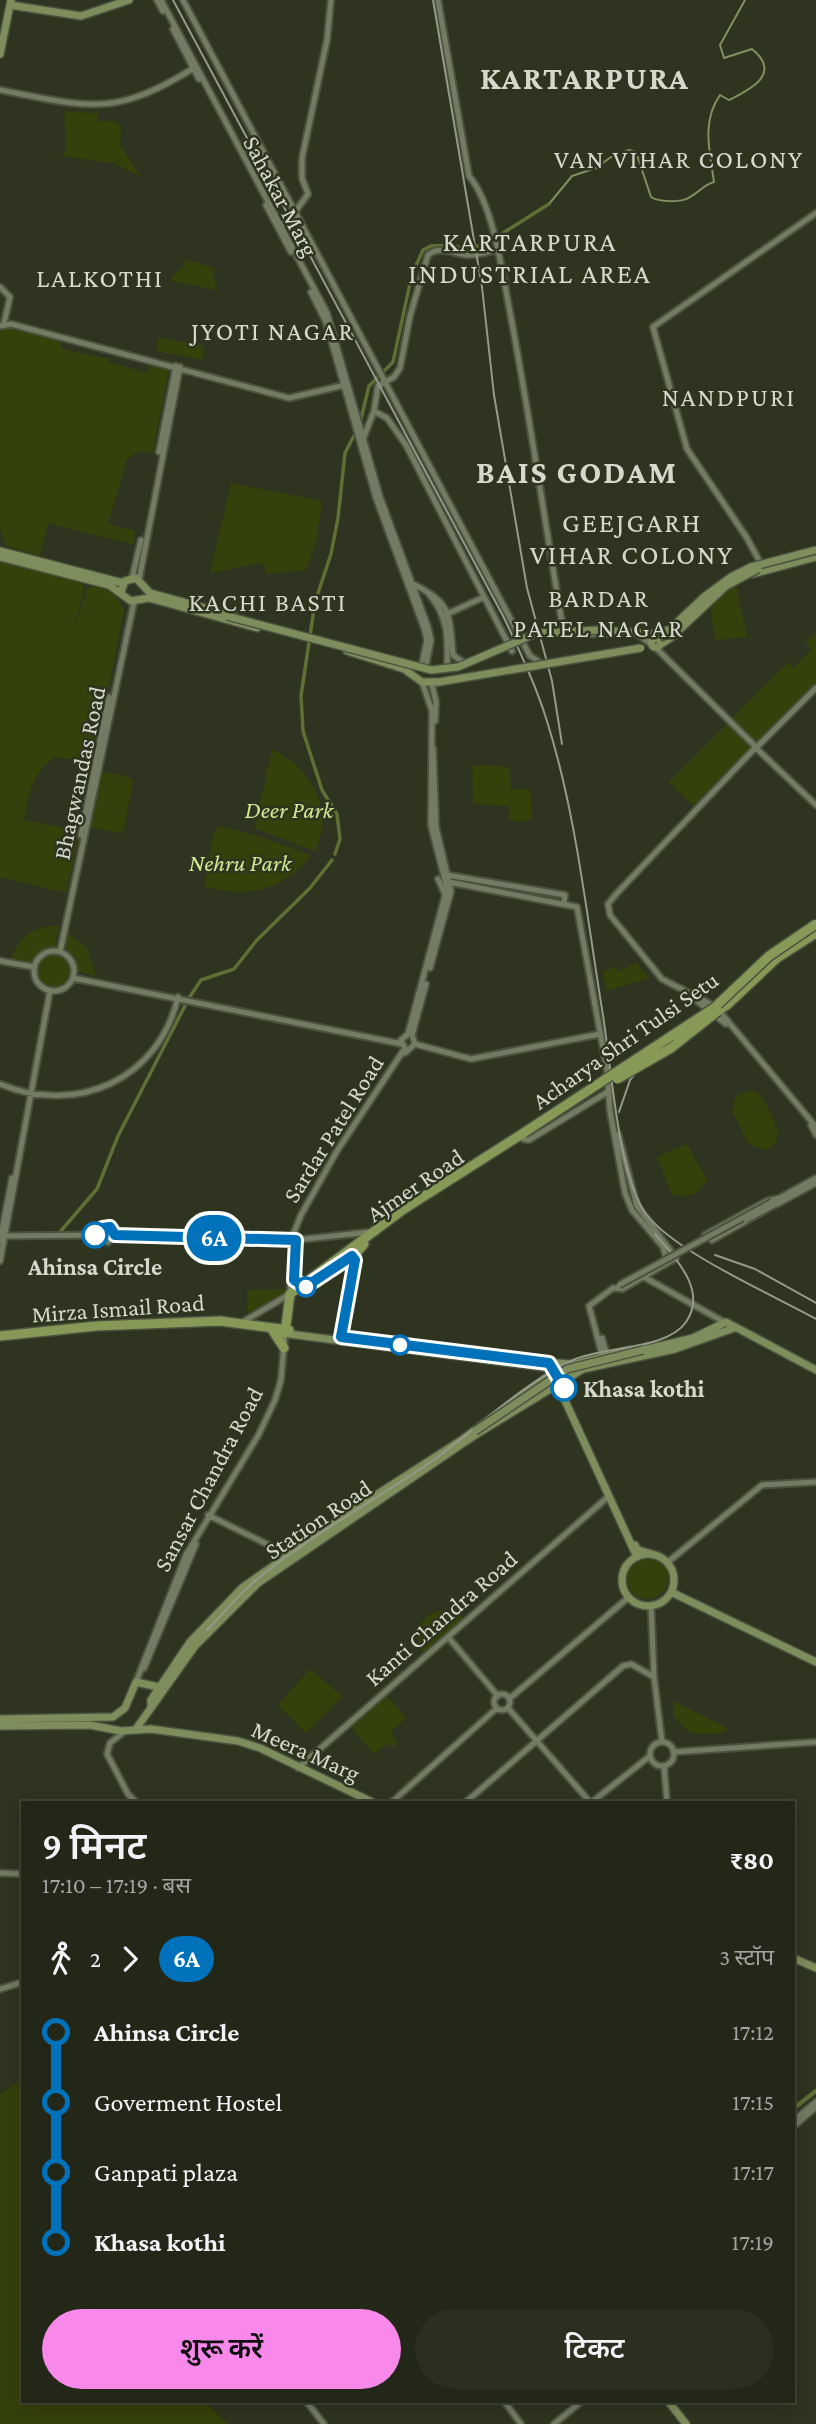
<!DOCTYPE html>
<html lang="hi">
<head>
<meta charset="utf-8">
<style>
  :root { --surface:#222717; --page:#2a2f20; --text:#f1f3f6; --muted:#a2a5a1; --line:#3f4436; --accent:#f888ea }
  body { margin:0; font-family:"Crimson Pro","Noto Sans Devanagari",serif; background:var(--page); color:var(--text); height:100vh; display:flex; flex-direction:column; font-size:26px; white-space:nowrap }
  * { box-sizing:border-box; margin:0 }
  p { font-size:23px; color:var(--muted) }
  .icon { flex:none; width:38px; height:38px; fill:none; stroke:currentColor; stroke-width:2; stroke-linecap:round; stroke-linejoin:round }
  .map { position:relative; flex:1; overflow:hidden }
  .details { position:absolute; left:21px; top:1801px; width:774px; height:602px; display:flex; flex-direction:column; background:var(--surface); border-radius:0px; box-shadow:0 4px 18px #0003,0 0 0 2px var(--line) }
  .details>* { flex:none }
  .badge { padding:0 14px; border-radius:23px; font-size:24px; line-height:46px }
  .map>.badge { position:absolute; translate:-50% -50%; box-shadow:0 0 0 4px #fff }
  .legs { display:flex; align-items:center; gap:10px; height:77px; padding:0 21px; font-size:23px }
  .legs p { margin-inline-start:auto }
  .head { display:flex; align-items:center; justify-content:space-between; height:119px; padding:0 21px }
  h1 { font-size:38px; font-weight:600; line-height:52px }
  .primary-button { display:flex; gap:14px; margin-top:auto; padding:14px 21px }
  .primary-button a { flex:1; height:80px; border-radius:42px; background:var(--accent); color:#111; font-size:28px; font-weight:600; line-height:80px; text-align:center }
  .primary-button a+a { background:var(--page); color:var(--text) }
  ul { padding:0 21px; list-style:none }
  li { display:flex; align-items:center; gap:24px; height:70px; font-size:26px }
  li i { display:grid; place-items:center; width:10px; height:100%; margin:0 9px; background:currentColor }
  li i::after { content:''; width:18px; height:18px; margin:-9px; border:5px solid; border-radius:50%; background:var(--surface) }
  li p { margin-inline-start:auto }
  li:first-child i { background:linear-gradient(#0000 50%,currentColor 0) }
  li:last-child i { background:linear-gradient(currentColor 50%,#0000 0) }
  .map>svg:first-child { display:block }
  .green { fill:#35410a }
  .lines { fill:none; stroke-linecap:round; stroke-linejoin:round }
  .stream { stroke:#828f62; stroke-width:2 }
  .canal { stroke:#5f6f35; stroke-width:3.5 }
  .river { stroke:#5f6f35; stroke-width:4.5 }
  .minor-casing { stroke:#4b513e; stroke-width:9 }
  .major-casing { stroke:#4b513e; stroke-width:10 }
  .highway-casing { stroke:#4b513e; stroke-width:12 }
  .minor { stroke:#737b63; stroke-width:5 }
  .major { stroke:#7e8d5c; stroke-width:7 }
  .highway { stroke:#869957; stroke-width:9 }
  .rail { stroke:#959989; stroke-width:2 }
  .minor-bridge-casing { stroke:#4b513e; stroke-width:9; stroke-linecap:butt }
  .major-bridge-casing { stroke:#4b513e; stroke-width:10; stroke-linecap:butt }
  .highway-bridge-casing { stroke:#4b513e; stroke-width:12; stroke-linecap:butt }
  .minor-bridge { stroke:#737b63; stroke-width:5 }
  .major-bridge { stroke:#7e8d5c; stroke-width:7 }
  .highway-bridge { stroke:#869957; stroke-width:9 }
  .line-1-casing { stroke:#fff; stroke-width:16 }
  .line-1 { stroke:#0072bc; stroke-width:10 }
  .stop-1-dot { fill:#fff; stroke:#0072bc; stroke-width:3.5 }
  .labels { text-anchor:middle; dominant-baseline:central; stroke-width:5; stroke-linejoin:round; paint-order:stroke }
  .street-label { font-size:24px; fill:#d5d9cc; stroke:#2e341f }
  .park-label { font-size:24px; font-style:italic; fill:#cfe891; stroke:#2e341f }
  .stop-label { font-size:24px; font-weight:bold; fill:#d5d9cc; stroke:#2e341f }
  .neighbourhood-label { font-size:26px; letter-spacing:2px; fill:#d5d9cc; stroke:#2e341f }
  .quarter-label { font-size:28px; letter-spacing:2px; fill:#d5d9cc; stroke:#2e341f }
  .district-label { font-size:32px; font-weight:bold; letter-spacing:2px; fill:#d5d9cc; stroke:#2e341f }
</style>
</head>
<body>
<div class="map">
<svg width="816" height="2424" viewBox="0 0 816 2424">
  <rect width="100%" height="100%" fill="#2e341f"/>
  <path class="green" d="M64,111L97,113L98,121H114L121,126L120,144L140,177L114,163L119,161L118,160L112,163L62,156L66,150Z
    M184,259L215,268L213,275L217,290L172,281V276L183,267Z
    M8,326L61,342V349L109,359V362L147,373L149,365L169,370L153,452H137L127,460L108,524L135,531L133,544L106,537L107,530L105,538L48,523L40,556L6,546L0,529V332Z
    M159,337L204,346L202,360L156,351Z
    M231,483L322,501L316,542L306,570L266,574L265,567L260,563L210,573Z
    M0,561L80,582L84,587L76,623L87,589L93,586L112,591L124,609L94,763L54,757C32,775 29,792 24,820L80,831L66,893L0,877Z
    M736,585L747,637L716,640C709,609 708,604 736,585Z
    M816,632V683L761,741L754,742L731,719L787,663L794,668L812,649L805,642Z
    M728,723L753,748L694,807L669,782Z
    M272,750C311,766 335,811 315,851L254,828Z
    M478,765L509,767L511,789L530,790L532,820L516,822L509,818V806L473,804L472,767Z
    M100,771L129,777L133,781L124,830L120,833L89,827Z
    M219,826L254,835L310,855V858C277,893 249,897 204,887L214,833Z
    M59,926L54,949L43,953L32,965L10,960C19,938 34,925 59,926Z
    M67,932L87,948L96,976L76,971L72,958L63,950Z
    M35 971a18 18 0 1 1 36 0a18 18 0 1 1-36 0Z
    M636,963L649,978L606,991L603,971L615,967L617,972Z
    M751,1090C767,1095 773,1121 779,1134L773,1146L765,1150L749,1144L732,1111L736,1096Z
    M687,1144L707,1180C696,1195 690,1199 672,1194L657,1157Z
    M287,1289L285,1294L257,1312L248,1313L247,1290Z
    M626 1578a21 21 0 1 1 42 0a21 21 0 1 1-42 0Z
    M442,1610H450L466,1619L425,1655C411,1636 418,1615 442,1610Z
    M310,1669L343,1697L306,1733L278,1705Z
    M385,1694L406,1718L390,1733L398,1743L392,1748L387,1743L374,1754L349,1725Z
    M673,1701L727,1728L724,1733L691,1734L673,1716Z
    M23,2077V2401H204L228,2424H0V2095Z"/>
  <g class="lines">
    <path class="stream" d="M549,204L572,176L596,168L611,157L629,150L636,152L651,197C658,202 682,203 690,197C700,192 703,185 714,182C710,153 701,122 720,95L729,100C749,90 783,74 752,49L724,58L720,45L745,0"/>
    <path class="canal" d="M360,423L369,386L393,362L412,274L423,250L431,246L454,245L463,249L484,245L549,204
      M335,854L340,839L337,814L322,790L303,731L301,696L315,602L331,554L338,518L345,453L357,430
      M189,998L201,980L234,969L257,940L310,888L332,860
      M60,1232L97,1189L118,1136L187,1002"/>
    <path class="river" d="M793,2109L816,2091"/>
    <g class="minor-casing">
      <path id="minor" d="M157,0L163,11
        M161,0L327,313L380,497L428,627L431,640L426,665
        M183,0L530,656L538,661
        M438,0L469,176C493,204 502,271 509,307C530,416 545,525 564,634
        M173,29L199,79
        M0,90C89,107 113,118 194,68
        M266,205L291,252
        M295,212L308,194L302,178V158L327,40L331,0
        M280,225L296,215
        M0,287L10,297L4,323
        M311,292L326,322L376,498L424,628L427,640L422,664
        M0,326L11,324L289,398L345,385
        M653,327L687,449L747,538L762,566
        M653,327L816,213
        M374,411L387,418L406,445L512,651
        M363,439L374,411L378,386L394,377L400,368L410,316L428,255C440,245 454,254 468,255C477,255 488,252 497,250
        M159,452L176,366
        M132,578L141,540
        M139,580L180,367
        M411,583C452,603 449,612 453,655L463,662
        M428,593C449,616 448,640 447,669
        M445,615L484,597
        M576,634H612
        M639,635L648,642
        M656,648L756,747
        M432,684L436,702L435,721
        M757,747L816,688
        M755,748L618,892L608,904L610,915L662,979L716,1007L816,1127
        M757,749L816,805
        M81,835L109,697
        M447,875L565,895L564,903
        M438,879L445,894
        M449,882L577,907
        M577,907L607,1070L610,1111L625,1193L632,1210L663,1247L666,1257
        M34 971a20 20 0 1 1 40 0a20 20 0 1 1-40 0Z
        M60,952L134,602
        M0,961L34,967
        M430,968L451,891L436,827L433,748
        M73,978L402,1044
        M682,989L726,1024
        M412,1035L426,984
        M415,1044L471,1059L600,1034
        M405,1048L401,1040L408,1034L447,888L431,826L432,711L422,682
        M405,1053L415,1044L412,1035
        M0,1084C76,1116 159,1080 178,997
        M811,1125L816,1135
        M523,1139L529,1140L609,1091
        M780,1198L767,1201L705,1235L712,1240L780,1202
        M778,1199L816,1178
        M779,1203L816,1183
        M100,1235L103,1229L110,1227L115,1235
        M100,1235L108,1242L115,1235
        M115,1235L296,1240L370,1232
        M3,1236L100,1235
        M0,1241L12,1178
        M0,1261L50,991
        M644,1277L724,1322
        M613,1288L622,1289L676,1258L637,1206L618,1134
        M241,1323L290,1294L293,1235L301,1215L337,1151L405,1048
        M602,1338L608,1359
        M603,1358L589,1306L613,1288
        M208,1515L291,1556
        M668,1562L762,1485L816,1482
        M651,1605L654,1677L662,1742
        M448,1637L498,1696
        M144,1668L196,1544
        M136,1682L186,1555L259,1434L275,1400L281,1380L285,1333
        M494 1702a8 8 0 1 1 16 0a8 8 0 1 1-16 0Z
        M509,1699L629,1597
        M508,1708L590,1802
        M125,1731L110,1743L107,1754L128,1794L136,1802
        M650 1754a12 12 0 1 1 24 0a12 12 0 1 1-24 0Z
        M674,1752L816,1742
        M664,1766L667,1802
        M298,1768L609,1496
        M392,1802L497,1708
        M466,1802L623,1666L631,1664L654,1677
        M592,1802L650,1756
        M0,1873L23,1874
        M0,1989L23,1982
        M793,2121L816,2102
        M793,2127L816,2107
        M306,2401L324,2424
        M504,2401L521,2424
        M554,2424L582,2401"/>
    </g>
    <g class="major-casing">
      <path id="major" d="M10,5L81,16L129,0
        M0,54L11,0
        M0,551L123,583
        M0,557L109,585L131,601L149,598L257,628
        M752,574L816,557
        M121,592L125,581L136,578L150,593L234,616
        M651.5 643a4.5 4.5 0 1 1 9 0a4.5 4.5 0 1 1-9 0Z
        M661,644L678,633
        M347,651L404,669L422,682H439
        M289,1334L550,1368L637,1557
        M643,1350L693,1338L726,1322L816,1370
        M544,1362L571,1364
        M567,1366L630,1350
        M635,1545L638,1550L652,1554
        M622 1580a26 26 0 1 1 52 0a26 26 0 1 1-52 0Z
        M671,1592L816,1662
        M151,1707V1700L190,1642L243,1587L353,1510L460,1441L553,1373
        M0,1719L113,1717L125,1708L136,1682L163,1688
        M0,1726L90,1725L121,1731L151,1729L238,1741L260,1748L372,1802
        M136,1729L195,1646L258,1583L472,1437L583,1369L675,1349L734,1328
        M793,1958L816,1968
        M668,2401L686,2424"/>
    </g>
    <g class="highway-casing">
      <path id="highway" d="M713,1013L727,1005L777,958L816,933
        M273,1331L284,1348
        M285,1333L290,1294L404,1209L525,1132
        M0,1336L96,1326L220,1321L289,1330
        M341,1337L357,1252L364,1244"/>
    </g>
    <use href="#minor" class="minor"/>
    <use href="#major" class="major"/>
    <use href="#highway" class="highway"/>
    <path class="rail" d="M173,0L503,616C519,649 535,683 546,718C576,812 586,912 602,1009C611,1061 617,1174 646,1214C675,1252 771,1294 816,1319
      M433,0L482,287L494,395L527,588L552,681L562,744
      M619,1112L630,1080L651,1054L714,1009L769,957L816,925
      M715,1255L755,1269L816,1303
      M207,1630C223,1614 237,1596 255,1581C310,1535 376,1500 435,1459C480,1426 522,1384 573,1360C604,1346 667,1350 686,1322C708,1290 675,1258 655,1234"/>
    <g class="minor-bridge-casing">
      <path id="minor-bridge" d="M746,1220L774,1205
        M619,1285L772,1202"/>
    </g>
    <g class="major-bridge-casing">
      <path id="major-bridge" d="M227,616L431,670L458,667L537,633L600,630L652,634L669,630L705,596L731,577L751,567L816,550
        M660,637L677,632L726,586L758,569
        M439,682L641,648
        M475,1431L567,1369L643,1350"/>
    </g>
    <g class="highway-bridge-casing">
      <path id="highway-bridge" d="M617,1079L671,1048L718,1011
        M525,1132L714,1008L769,956L816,924"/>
    </g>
    <use href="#minor-bridge" class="minor-bridge"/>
    <use href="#major-bridge" class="major-bridge"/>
    <use href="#highway-bridge" class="highway-bridge"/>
  </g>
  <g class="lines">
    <g class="line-1-casing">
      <path id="line-1" d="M95,1235H100L103,1228L110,1227L115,1235L296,1240L294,1280L305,1287L352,1256L355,1260L341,1337L549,1363L564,1388"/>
    </g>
    <use href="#line-1" class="line-1"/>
  </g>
  <g class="stop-1-dot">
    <circle cx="95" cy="1235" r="12"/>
    <circle cx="306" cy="1287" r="9"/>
    <circle cx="400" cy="1345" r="9"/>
    <circle cx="564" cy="1388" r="12"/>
  </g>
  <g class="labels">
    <g class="street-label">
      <text transform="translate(281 196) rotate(62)">Sahakar Marg</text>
      <text transform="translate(79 773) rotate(-78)">Bhagwandas Road</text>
      <text transform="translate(625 1040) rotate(-35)">Acharya Shri Tulsi Setu</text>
      <text transform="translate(333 1129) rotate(-58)">Sardar Patel Road</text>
      <text transform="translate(415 1185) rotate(-34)">Ajmer Road</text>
      <text transform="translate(118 1308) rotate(-4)">Mirza Ismail Road</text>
      <text transform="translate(208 1479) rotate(-62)">Sansar Chandra Road</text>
      <text transform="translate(318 1519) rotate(-34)">Station Road</text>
      <text transform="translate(441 1618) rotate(-41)">Kanti Chandra Road</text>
      <text transform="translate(306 1751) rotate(24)">Meera Marg</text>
    </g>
    <g class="park-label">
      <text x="289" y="809">Deer Park</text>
      <text x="240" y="862">Nehru Park</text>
    </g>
    <g class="stop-label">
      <text x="95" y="1266">Ahinsa Circle</text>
      <text x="583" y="1388" text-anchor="start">Khasa kothi</text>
    </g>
    <g class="neighbourhood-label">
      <text x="679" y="159">VAN VIHAR COLONY</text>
      <text x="100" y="278">LALKOTHI</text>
      <text x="273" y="331">JYOTI NAGAR</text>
      <text x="729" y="397">NANDPURI</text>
      <text x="599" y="598">BARDAR<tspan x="599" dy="30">PATEL NAGAR</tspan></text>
      <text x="268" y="602">KACHI BASTI</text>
    </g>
    <g class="quarter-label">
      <text x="530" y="241">KARTARPURA<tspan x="530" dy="32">INDUSTRIAL AREA</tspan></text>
      <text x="632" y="522">GEEJGARH<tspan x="632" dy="32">VIHAR COLONY</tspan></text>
    </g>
    <g class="district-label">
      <text x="585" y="78">KARTARPURA</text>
      <text x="577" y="472">BAIS GODAM</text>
    </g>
  </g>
</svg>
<b class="badge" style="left:214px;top:1238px;background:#0072bc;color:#fff">6A</b>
<section class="details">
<div class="head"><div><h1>9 मिनट</h1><p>17:10 – 17:19 · बस</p></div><b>₹80</b></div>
<div class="legs"><svg class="icon" aria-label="walk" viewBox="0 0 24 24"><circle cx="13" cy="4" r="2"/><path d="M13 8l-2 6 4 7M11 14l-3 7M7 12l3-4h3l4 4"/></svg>2<svg class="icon" aria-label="forward" viewBox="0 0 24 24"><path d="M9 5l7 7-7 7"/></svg><b class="badge" style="background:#0072bc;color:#fff">6A</b><p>3 स्टॉप</p></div>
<ul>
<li><i style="color:#0072bc"></i><b>Ahinsa Circle</b><p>17:12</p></li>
<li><i style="color:#0072bc"></i><span>Goverment Hostel</span><p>17:15</p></li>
<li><i style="color:#0072bc"></i><span>Ganpati plaza</span><p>17:17</p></li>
<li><i style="color:#0072bc"></i><b>Khasa kothi</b><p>17:19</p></li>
</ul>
<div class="primary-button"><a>शुरू करें</a><a>टिकट</a></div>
</section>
</div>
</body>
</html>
